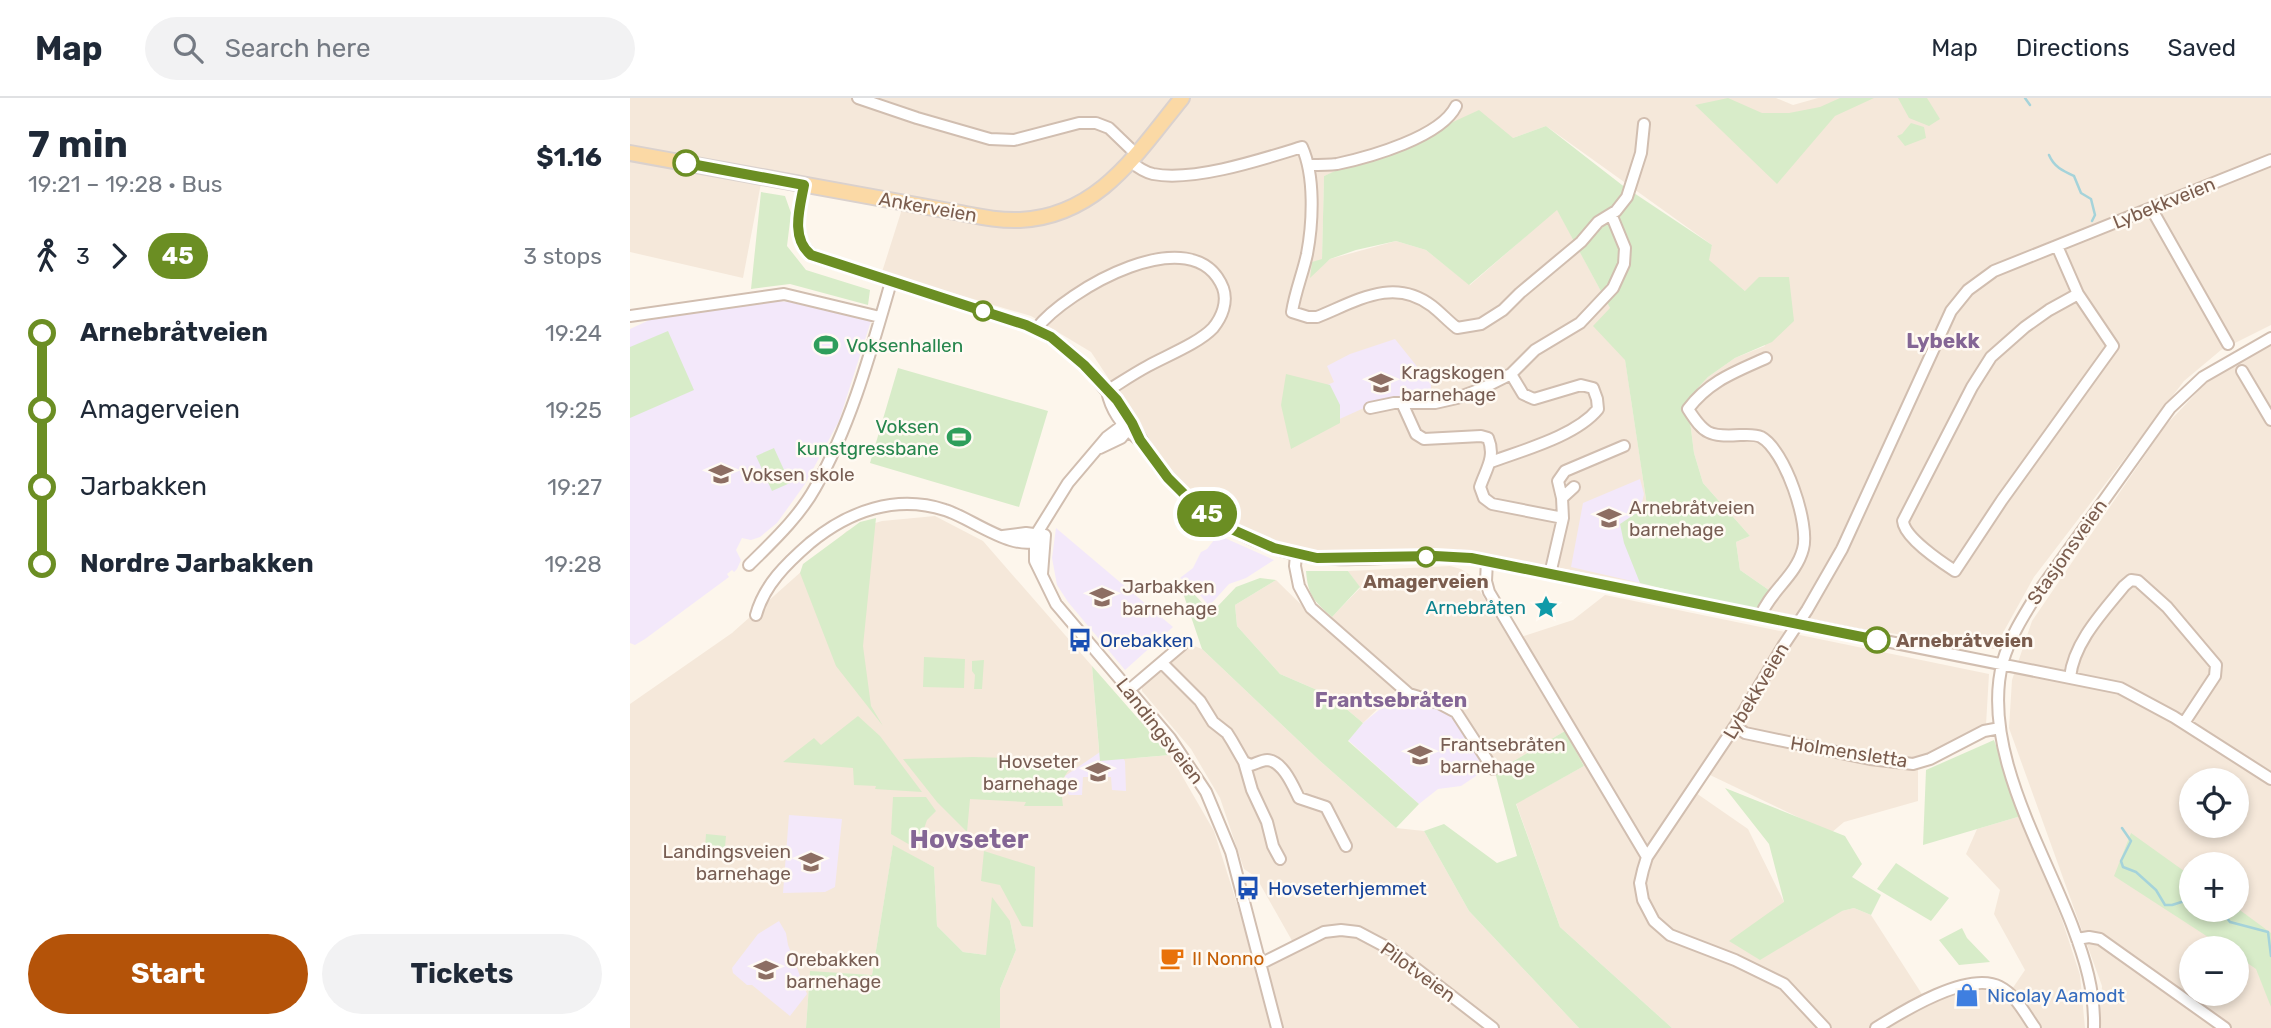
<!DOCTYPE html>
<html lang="en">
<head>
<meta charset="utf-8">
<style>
  :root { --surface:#fff; --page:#f2f2f3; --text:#1f2937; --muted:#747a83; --line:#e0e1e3; --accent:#b45309 }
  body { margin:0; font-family:Rubik,sans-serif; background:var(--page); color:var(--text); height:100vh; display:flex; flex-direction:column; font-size:26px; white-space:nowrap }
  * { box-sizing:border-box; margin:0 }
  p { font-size:23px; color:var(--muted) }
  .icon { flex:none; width:38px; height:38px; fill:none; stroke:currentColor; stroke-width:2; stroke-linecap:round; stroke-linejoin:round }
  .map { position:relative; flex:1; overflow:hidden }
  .side { display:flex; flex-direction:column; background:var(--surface); width:630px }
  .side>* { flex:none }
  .badge { padding:0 14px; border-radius:23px; font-size:24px; line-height:46px }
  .controls { position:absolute; left:1549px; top:670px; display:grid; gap:14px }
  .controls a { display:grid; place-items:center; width:70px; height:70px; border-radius:50%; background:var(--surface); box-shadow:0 4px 10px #0003; font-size:35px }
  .map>.badge { position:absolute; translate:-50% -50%; box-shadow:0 0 0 4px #fff }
  .legs { display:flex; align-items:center; gap:10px; height:77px; padding:0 28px; font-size:23px }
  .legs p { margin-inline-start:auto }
  .overview { display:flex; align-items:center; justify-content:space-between; height:119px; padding:0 28px }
  h1 { font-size:38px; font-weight:700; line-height:52px }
  .button { display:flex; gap:14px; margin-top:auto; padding:14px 28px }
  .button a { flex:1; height:80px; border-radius:42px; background:var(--accent); color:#fff; font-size:28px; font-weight:700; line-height:80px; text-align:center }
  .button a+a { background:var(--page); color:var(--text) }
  ul { padding:0 28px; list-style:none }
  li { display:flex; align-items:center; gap:24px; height:77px; font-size:26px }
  li i { display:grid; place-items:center; width:10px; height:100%; margin:0 9px; background:currentColor }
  li i::after { content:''; width:18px; height:18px; margin:-9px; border:5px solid; border-radius:50%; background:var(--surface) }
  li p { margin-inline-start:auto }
  li:first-child i { background:linear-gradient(#0000 50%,currentColor 0) }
  li:last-child i { background:linear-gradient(currentColor 50%,#0000 0) }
  header { display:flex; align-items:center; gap:42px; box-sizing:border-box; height:98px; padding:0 35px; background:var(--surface); border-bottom:2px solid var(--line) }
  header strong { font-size:33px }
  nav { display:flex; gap:38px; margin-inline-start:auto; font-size:24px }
  .search { width:490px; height:63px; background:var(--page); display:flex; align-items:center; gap:18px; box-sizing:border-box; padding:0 24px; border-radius:38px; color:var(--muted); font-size:26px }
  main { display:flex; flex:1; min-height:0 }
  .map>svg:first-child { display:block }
  .residential { fill:#f5e8da; fill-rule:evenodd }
  .education { fill:#f3e8fa }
  .green { fill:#d8ecc9 }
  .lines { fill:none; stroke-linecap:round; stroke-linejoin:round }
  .stream { stroke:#a5d3da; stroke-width:2.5 }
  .minor-casing { stroke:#d1beb0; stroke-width:14 }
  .major-casing { stroke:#dad1cd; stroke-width:18 }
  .minor { stroke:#fff; stroke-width:10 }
  .major { stroke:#fbd9a5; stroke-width:14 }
  .line-1-casing { stroke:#fff; stroke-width:16 }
  .line-1 { stroke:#6b8e23; stroke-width:10 }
  .stop-1-dot { fill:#fff; stroke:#6b8e23; stroke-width:3.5 }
  .labels { text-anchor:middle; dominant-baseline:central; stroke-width:5; stroke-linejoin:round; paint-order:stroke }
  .street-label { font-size:19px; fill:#7a5c4d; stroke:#fffaf3 }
  .leisure-label { font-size:19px; fill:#27864d; stroke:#fffaf3; text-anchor:start }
  .education-label { font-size:19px; fill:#785e54; stroke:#fffaf3; text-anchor:start }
  .stop-label { font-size:19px; font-weight:bold; fill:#7a5c4d; stroke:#fffaf3 }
  .culture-label { font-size:19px; fill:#0d838f; stroke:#fffaf3; text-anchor:end }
  .transit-label { font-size:19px; fill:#164399; stroke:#fffaf3; text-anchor:start }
  .food-label { font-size:19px; fill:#c56008; stroke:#fffaf3; text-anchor:start }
  .shop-label { font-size:19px; fill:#366cbe; stroke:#fffaf3; text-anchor:start }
  .neighbourhood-label { font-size:21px; font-weight:bold; fill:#846695; stroke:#fffaf3 }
  .district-label { font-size:26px; font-weight:bold; fill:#846695; stroke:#fffaf3 }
</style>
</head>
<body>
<header>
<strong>Map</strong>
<div class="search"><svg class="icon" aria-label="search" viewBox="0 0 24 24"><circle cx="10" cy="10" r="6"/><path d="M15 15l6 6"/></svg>Search here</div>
<nav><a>Map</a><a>Directions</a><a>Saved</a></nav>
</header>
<main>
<section class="side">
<div class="overview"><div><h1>7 min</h1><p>19:21 – 19:28 · Bus</p></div><b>$1.16</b></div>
<div class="legs"><svg class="icon" aria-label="walk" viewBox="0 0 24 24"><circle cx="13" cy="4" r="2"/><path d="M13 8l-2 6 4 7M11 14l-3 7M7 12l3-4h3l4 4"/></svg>3<svg class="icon" aria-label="forward" viewBox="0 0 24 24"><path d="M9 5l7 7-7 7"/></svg><b class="badge" style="background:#6b8e23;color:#fff">45</b><p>3 stops</p></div>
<ul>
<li><i style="color:#6b8e23"></i><b>Arnebråtveien</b><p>19:24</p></li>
<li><i style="color:#6b8e23"></i><span>Amagerveien</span><p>19:25</p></li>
<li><i style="color:#6b8e23"></i><span>Jarbakken</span><p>19:27</p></li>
<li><i style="color:#6b8e23"></i><b>Nordre Jarbakken</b><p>19:28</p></li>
</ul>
<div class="button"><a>Start</a><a>Tickets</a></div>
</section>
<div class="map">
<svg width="1641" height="930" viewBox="0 0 1641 930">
  <rect width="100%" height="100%" fill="#fdf6ec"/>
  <path class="residential" d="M0,0H1146L1163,7L1188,0H1641V227L1591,252L1554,283L1404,479L1364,551L1137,516L1146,497L1110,472L1106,444L1120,438L1073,385L1064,355L1059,315L1061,304L1066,292L1078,279L1105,260L1135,248L1115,193L1078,162L1082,147L916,28L883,40L762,52L694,78L692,162L680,178L700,161L766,143L796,152L840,187L927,111L980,210L995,261L1017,408L1010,485L844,454L716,460L660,453L600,422L545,381L461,254L401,218L252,174L272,111L132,80L113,180L0,154Z
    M1641,246V930H1469L1472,888L1379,630L1382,582L1402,523L1535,328L1575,286L1596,271ZM1561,682H1606V728H1561ZM1561,766H1606V812H1561ZM1561,850H1606V896H1561Z
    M305,418L353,443L462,568L469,652L514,620L518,625L506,660L540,657L584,733L625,863L665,848L626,779L614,771L590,700L561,651L512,593V587L559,546L572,551L689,662L766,730L794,733L839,813L949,930H370V891L386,852L380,823L356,857L333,854L307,828L304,769L263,748L242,877L180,874L176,930H0V606L102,535L217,433L252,423Z
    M820,468L831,471L840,477L879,541L891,539L943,522L975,497L1359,576L1356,627L1288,671V703L1214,724L1201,735L1080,677L1066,695L1118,731L1154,804L1212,813L1224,810L1241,817L1297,904L1337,889H1358L1378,897L1395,872L1364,816L1370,792L1336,756L1347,731L1391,718L1432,822L1450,877L1455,930H1042L930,829L886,705L954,668L935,633L865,674L823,602L770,589L733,625L701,598L650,576L607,528L605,507L646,482L693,528L730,490L718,473Z"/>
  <path class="education" d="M138,202L169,205L241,223L209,323L175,386L147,425L130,439L121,442L112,440L106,452L111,462L107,471L104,474L102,472L97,476L99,479L15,541L5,547L0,545V231L28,218L69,215Z
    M765,241L801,286V299L756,300L692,329L695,288L704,284L697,268L720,256Z
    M1010,381L1014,396L1005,436L1019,487L941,469L953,405Z
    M426,430L543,529L495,572L438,504L427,487L422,460Z
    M588,437L644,462L616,480L599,486L579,508L560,485L550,480L563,470L571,454L577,451Z
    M766,598L818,613L855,672L831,688L808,691L789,706L718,642L733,625Z
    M470,654L489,655L495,663L496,693L482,692L481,679H453L452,697H439L434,687L435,678Z
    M159,717L212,721L205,789L195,794L153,795Z
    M149,823L156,835L158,847L177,896L160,918L122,887H117L103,875L102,870L128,836Z"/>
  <path class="green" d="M1098,0L1132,15H1159L1190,9L1210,0H1244L1205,18L1147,86L1065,7Z
    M1268,0H1297L1310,21L1299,28L1279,20Z
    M849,12L883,40L916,28L992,87L1082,147L1079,162L1115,193L1129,179H1159L1164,223L1142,244L1105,260L1078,279L1066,292L1061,303L1059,315L1064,355L1073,385L1120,438L1106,444L1110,472L1146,497L1137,516L1010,485L994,445L990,426L1017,408L995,262L963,228L980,210L927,112L839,187L796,152L766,143L726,152L700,161L680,180L682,164L692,161L694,78L732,61L762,52Z
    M1281,25L1294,29L1296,40L1275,48L1267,38L1272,36Z
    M131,94L155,98L161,115L157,148L176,172L240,192L238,207L160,186L121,191Z
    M38,233L64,292L0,320V249Z
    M268,270L418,313L389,409L240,365Z
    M656,276L700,287L710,307V325L661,351L651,307Z
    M144,350L160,385L142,393L126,358Z
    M246,420L233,548L241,608L253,628L206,568L170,475L173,466L230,424Z
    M676,473H718L730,489L702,519C684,503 678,498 676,473Z
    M630,480L646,482L605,507L607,528L650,576L701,598L733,625L718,643L789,706L766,730L689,662L572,551L551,489L563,495L576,509H587L606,489Z
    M294,559L335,561L334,590L293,589Z
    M354,562L352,591H344L345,577L342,573V563Z
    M462,568L540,657L470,663Z
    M228,618L250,638L292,694L245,691L246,688L224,687L223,670L153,664L184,640L191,647Z
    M935,633L954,668L886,706L930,829L1042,930H949L839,813L794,733L814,726L867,765L887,758L865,674Z
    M1364,642L1391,718L1293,747L1296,672Z
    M343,659L448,662C431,679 430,684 433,708H394L396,704L340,701L337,734L307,704L273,661Z
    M1095,690L1215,738L1232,766L1222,779L1251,797L1241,817L1224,810L1212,813L1130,862L1099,843L1154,804L1139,746Z
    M263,699H296L306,713L297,722L287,751L261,736Z
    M1501,735L1561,778V812H1606L1607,810L1641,835V909L1626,871L1607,858L1606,850H1595L1484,778Z
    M76,736L96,738L95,749L89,752L85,762H74Z
    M263,747L304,769L307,828L333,854L356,857L362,799L380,823L386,852L370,891V930H176L180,873L242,877Z
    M354,753L405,769L403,829L392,828L370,787L351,783Z
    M1266,765L1319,800L1301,823L1247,791Z
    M1332,830L1337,840L1360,864L1329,867L1309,842Z"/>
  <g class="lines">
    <path class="stream" d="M1395,0L1400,7
      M1419,57C1424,69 1433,73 1444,78L1451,95L1461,101L1465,117L1462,123
      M1492,730L1501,743L1491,763L1493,769L1506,774L1526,792L1535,807H1542L1561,801
      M1591,812L1600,824L1638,834L1641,858"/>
    <g class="minor-casing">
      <path id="minor" d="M228,0L287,20L360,41L384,42L449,25H466L479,30L506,56
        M500,63C507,69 514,74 523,76C564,84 633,61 672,49C685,78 683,124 677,156C673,175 665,194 662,214L678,219H687C725,204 763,178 802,208C811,215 818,223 827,230L851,226L873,212L890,195L951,144L968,124L986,113L997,99L1011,55L1014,26
        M679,67C688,67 698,67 707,66C740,59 811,39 826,8
        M174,87C170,111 159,145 186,159L396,227C429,240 453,264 474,290C481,299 489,305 495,314C508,334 517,354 532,373C563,411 604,437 650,452C712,472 778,452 841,460L1490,590L1544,619L1641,681
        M1521,110L1598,246
        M1427,148L1448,196L1483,248L1372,402L1325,473C1311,464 1274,439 1273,423L1342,289L1361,259L1395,229L1419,212L1448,196
        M0,218L154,196L250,219
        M406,231C436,192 564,118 593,190C598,204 592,219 583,230C569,245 536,258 518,268C503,276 490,285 477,293
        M1612,273L1641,322
        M477,293C481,314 493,329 509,342
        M772,305L786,336L794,341L851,338L858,340C866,359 856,371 850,389L854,400L862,406L933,420
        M740,310L764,305H805L827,300L851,291L881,276L905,252L950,225L983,190L994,166L995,150L981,116
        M502,325L493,327L477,339L438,385L407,435L405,445V463L426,506L540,640L576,694L601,754L647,930
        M470,350L491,340L501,328
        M861,364C893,352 946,338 968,311L967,301L963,290L951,287L904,301L893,296L881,276
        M932,400L928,383L935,373L994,348
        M373,438L396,435L411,437
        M666,457L665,468L669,488L681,510L779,596L809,605L826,614L863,671
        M857,463L856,483L859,494L1017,759
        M119,467C142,444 169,419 185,390C221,327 241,253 261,184
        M412,476L415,437
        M920,476L933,420L932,400L944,389
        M126,517C134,487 157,465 180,445C219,413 266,396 315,412C342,420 387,458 414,440
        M1130,519C1140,493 1166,478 1173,451C1180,426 1155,352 1131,339C1125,336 1116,337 1110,337C1079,339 1074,336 1058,311C1079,283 1105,274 1136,260
        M532,565L570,603L583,624L597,635L602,643L614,664L622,692L637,724L643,748L650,761
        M1440,579C1444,544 1473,514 1494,488L1501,482L1508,483L1537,509L1586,567L1585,578L1554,625
        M499,592L552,547
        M1105,628L1115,635L1240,661L1283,666L1300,661L1354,633L1370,630
        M614,664L621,667C625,666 632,662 637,662C653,663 663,688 669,700L696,709L716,748
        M1447,841L1459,839L1470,841L1595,930
        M630,866L694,834L711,832L728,834L762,852L863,930
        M1195,930L1154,886L1105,862L1040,837L1024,823L1013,802L1010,785L1013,772L1017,759L1105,628L1153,548L1177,512L1212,451L1321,213L1338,192L1364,173L1641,62
        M1246,930C1273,913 1339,872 1370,889C1386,897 1395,916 1405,930
        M1464,930C1465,893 1455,861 1442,827C1412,749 1350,648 1373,563C1380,539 1394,517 1407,496L1540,310L1573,279L1641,240"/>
    </g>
    <g class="major-casing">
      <path id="major" d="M0,55L325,114C347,118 368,123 390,122C469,118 507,55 552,0"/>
    </g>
    <use href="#minor" class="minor"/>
    <use href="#major" class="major"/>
  </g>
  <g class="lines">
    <g class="line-1-casing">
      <path id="line-1" d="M56,65L174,87C170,109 160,140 181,157L396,227L421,239L454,267L487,302L502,325L510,342L538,380L567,409L599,430L644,450L687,460L805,458L841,460L1247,542"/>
    </g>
    <use href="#line-1" class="line-1"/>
  </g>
  <defs>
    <g id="stadium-bare" transform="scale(1.89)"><path d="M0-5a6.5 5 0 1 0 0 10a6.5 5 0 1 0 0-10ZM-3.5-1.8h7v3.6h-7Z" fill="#2e9e5b" stroke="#fffaf3" stroke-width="2.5" paint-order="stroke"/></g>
    <g id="school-bare" transform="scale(1.89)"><path d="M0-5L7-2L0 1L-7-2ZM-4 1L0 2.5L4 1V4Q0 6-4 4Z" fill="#8d6e63" stroke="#fffaf3" stroke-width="2.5" paint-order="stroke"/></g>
    <g id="sight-bare" transform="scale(1.89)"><path d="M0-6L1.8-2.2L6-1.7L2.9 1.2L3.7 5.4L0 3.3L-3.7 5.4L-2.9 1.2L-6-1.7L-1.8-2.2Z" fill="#0f9aa8" stroke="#fffaf3" stroke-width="2.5" paint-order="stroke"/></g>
    <g id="bus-bare" transform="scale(1.89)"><path d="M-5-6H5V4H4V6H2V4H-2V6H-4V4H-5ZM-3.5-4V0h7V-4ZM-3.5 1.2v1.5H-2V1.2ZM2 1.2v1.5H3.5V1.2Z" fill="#1a4fb4" stroke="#fffaf3" stroke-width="2.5" paint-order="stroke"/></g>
    <g id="cafe-bare" transform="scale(1.89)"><path d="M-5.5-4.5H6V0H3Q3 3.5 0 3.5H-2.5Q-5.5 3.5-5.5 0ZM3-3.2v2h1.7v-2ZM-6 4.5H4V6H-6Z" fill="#e8710a" stroke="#fffaf3" stroke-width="2.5" paint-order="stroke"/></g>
    <g id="shop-bare" transform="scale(1.89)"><path d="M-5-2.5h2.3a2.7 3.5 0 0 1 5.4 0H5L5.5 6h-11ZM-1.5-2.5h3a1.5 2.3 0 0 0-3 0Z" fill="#3f7fe0" stroke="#fffaf3" stroke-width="2.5" paint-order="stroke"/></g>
  </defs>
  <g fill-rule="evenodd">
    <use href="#stadium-bare" x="196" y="247"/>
    <use href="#school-bare" x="751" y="285"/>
    <use href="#stadium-bare" x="329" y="339"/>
    <use href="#school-bare" x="91" y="376"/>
    <use href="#school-bare" x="979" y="420"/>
    <use href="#school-bare" x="472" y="499"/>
    <use href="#sight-bare" x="916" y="509"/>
    <use href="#bus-bare" x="450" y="542"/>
    <use href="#school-bare" x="790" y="657"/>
    <use href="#school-bare" x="468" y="674"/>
    <use href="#school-bare" x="181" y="764"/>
    <use href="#bus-bare" x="618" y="790"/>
    <use href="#cafe-bare" x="542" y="860"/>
    <use href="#school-bare" x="136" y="872"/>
    <use href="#shop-bare" x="1337" y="897"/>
  </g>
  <g class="stop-1-dot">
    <circle cx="56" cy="65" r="12"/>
    <circle cx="353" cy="213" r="9"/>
    <circle cx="796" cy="459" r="9"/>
    <circle cx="1247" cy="542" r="12"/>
  </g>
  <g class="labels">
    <g class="street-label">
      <text transform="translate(1534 105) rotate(-22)">Lybekkveien</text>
      <text transform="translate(298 109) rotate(10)">Ankerveien</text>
      <text transform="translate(1437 454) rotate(-55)">Stasjonsveien</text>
      <text transform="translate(1126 593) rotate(-59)">Lybekkveien</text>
      <text transform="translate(530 633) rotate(52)">Landingsveien</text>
      <text transform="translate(1219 654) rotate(9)">Holmensletta</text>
      <text transform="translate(788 874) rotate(36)">Pilotveien</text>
    </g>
    <g class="leisure-label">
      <text x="216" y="247">Voksenhallen</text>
      <text x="309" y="328" text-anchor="end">Voksen<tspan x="309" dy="22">kunstgressbane</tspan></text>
    </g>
    <g class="education-label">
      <text x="771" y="274">Kragskogen<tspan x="771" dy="22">barnehage</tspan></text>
      <text x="111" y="376">Voksen skole</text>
      <text x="999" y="409">Arnebråtveien<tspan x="999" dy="22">barnehage</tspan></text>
      <text x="492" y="488">Jarbakken<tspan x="492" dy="22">barnehage</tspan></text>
      <text x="810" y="646">Frantsebråten<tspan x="810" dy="22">barnehage</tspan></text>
      <text x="448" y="663" text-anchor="end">Hovseter<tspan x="448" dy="22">barnehage</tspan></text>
      <text x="161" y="753" text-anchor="end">Landingsveien<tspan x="161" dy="22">barnehage</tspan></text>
      <text x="156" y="861">Orebakken<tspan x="156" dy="22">barnehage</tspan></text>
    </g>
    <g class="stop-label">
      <text x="796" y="483">Amagerveien</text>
      <text x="1266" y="542" text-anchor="start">Arnebråtveien</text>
    </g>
    <g class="culture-label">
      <text x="896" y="509">Arnebråten</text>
    </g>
    <g class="transit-label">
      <text x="470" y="542">Orebakken</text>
      <text x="638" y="790">Hovseterhjemmet</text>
    </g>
    <g class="food-label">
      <text x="562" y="860">Il Nonno</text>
    </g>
    <g class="shop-label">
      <text x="1357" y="897">Nicolay Aamodt</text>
    </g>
    <g class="neighbourhood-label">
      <text x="1313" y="242">Lybekk</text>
      <text x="761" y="601">Frantsebråten</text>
    </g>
    <g class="district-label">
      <text x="339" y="741">Hovseter</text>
    </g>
  </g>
</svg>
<div class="controls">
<a><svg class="icon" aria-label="locate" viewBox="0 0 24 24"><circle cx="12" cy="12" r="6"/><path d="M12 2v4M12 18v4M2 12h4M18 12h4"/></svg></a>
<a>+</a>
<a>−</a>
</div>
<b class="badge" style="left:577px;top:416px;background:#6b8e23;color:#fff">45</b>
</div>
</main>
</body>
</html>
